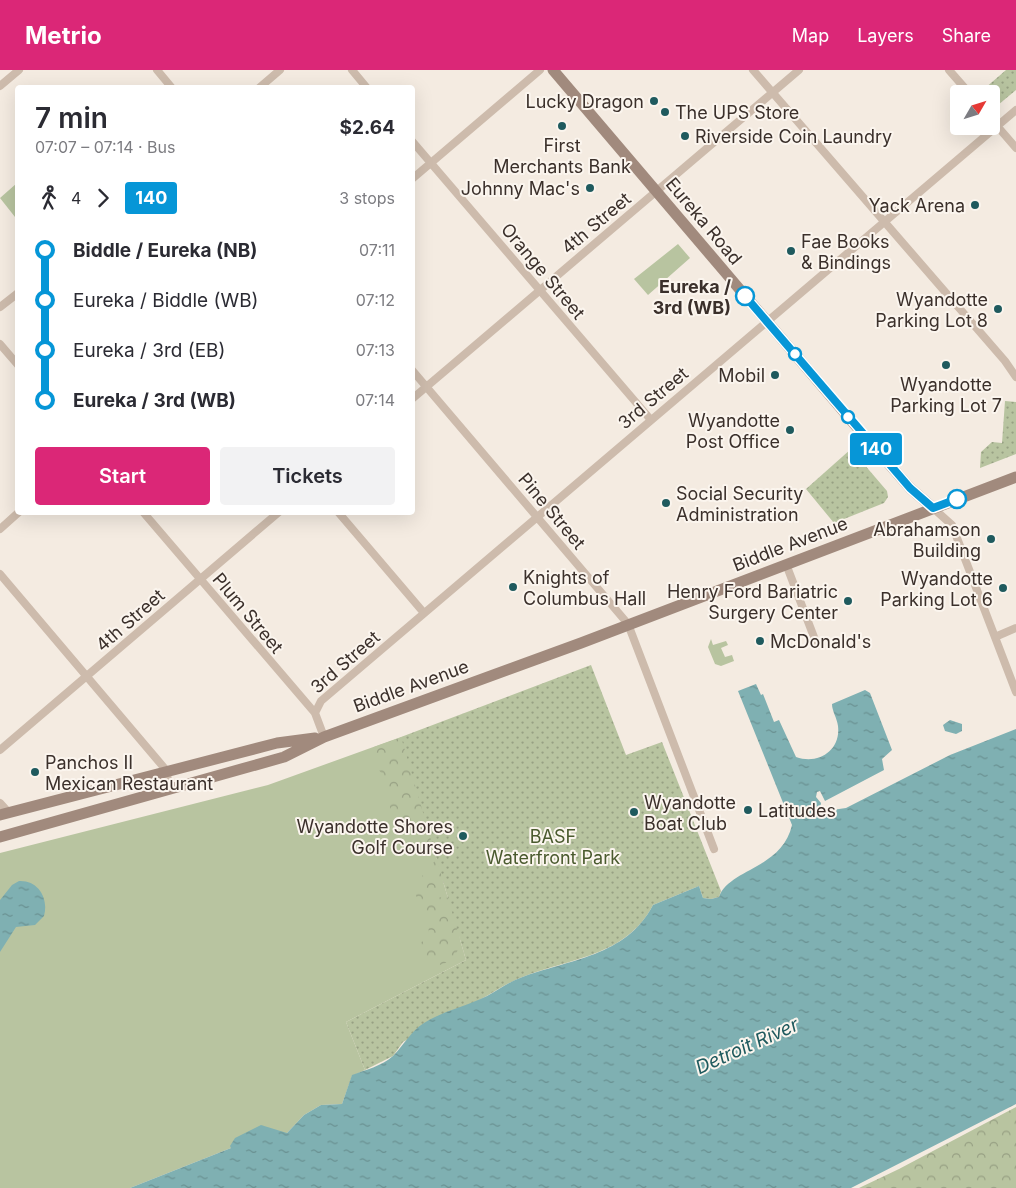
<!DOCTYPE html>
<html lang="en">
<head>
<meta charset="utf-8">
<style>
  :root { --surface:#fff; --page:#f2f2f3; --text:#2b2b33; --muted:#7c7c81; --accent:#db2777 }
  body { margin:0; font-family:Inter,sans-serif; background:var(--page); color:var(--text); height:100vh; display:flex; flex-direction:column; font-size:19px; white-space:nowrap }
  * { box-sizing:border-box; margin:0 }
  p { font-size:16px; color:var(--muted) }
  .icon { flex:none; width:28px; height:28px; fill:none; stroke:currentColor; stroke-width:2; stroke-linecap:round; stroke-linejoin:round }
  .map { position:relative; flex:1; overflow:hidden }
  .sheet { position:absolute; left:15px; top:15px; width:400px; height:430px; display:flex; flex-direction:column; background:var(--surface); border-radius:5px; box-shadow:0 5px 20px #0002 }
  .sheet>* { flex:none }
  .badge { padding:0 10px; border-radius:4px; font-size:18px; line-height:32px }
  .needle { width:32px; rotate:51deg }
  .tools { position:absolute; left:950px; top:15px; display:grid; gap:10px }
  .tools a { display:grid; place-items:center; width:50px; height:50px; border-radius:5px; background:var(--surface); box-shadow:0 5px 20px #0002; font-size:25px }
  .map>.badge { position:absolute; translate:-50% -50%; box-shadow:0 0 0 2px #fff }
  .legs { display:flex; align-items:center; gap:8px; height:55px; padding:0 20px; font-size:16px }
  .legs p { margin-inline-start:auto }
  .summary { display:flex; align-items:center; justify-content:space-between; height:85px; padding:0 20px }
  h1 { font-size:28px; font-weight:600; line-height:38px }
  .primary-button { display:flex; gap:10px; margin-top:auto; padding:10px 20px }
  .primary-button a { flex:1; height:58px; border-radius:5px; background:var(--accent); color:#fff; font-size:20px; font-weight:600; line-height:58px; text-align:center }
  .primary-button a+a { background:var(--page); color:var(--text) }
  ul { padding:0 20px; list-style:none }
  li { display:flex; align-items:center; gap:18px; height:50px; font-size:19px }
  li i { display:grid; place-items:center; width:8px; height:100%; margin:0 6px; background:currentColor }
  li i::after { content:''; width:12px; height:12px; margin:-6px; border:4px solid; border-radius:50%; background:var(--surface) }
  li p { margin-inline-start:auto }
  li:first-child i { background:linear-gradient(#0000 50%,currentColor 0) }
  li:last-child i { background:linear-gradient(currentColor 50%,#0000 0) }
  header { display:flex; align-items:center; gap:30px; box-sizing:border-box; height:70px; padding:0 25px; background:var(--accent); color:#fff }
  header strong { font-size:24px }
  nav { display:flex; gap:28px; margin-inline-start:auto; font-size:18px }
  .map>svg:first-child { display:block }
  .grass { fill:#b8c4a0 }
  .forest { fill:url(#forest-crowns) }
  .park { fill:url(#park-dots) }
  .water { fill:url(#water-ripples) }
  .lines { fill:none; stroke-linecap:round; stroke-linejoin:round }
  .street { stroke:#cdbbac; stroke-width:8 }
  .secondary { stroke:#a18a7d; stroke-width:11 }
  .line-1-casing { stroke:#fff; stroke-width:11 }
  .line-1 { stroke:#0696d7; stroke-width:8 }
  .poi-dot { fill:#1f5a5e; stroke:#fbf5ee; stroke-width:2 }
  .stop-1-dot { fill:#fff; stroke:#0696d7; stroke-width:2.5 }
  .labels { text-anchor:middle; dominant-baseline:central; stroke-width:4; stroke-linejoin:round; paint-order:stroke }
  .poi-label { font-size:18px; fill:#3b302b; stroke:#fbf5ee; text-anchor:end }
  .street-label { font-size:18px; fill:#3b302b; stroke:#fbf5ee }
  .stop-label { font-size:18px; font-weight:bold; fill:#3b302b; stroke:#fbf5ee; text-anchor:end }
  .park-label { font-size:18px; fill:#4a5a2e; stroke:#fbf5ee }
  .water-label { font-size:19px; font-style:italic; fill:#1f5a5e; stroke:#fbf5ee }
</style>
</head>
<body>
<header>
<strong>Metrio</strong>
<nav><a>Map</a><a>Layers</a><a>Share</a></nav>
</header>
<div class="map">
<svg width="1016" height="1118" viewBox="0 0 1016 1118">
  <defs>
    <pattern id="forest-crowns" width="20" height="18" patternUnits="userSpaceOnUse" patternTransform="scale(1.25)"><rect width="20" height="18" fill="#b8c4a0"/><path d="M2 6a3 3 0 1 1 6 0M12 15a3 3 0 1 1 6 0" fill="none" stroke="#97a083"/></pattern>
    <pattern id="park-dots" width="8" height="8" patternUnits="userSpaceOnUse" patternTransform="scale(1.25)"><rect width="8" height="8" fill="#b8c4a0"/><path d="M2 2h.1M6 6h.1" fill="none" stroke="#97a083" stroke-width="1.8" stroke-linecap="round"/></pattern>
    <pattern id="water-ripples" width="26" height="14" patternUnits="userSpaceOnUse" patternTransform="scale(1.25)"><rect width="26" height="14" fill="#7fb0b2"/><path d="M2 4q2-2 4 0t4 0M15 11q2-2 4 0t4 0" fill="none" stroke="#699091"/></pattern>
  </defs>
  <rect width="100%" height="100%" fill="#f4ebe1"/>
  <path class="grass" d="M17,113V145L15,147L0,128Z
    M678,174L690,188L648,225L634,209Z
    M711,569L713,575L726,571L728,575L721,578L725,587L732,585L734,591L721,596L715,594L708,577Z
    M401,667L466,890L346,952L365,1000L352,1006L342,1034L321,1035L304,1045L287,1063L231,1078L130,1118H0V783L268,715Z"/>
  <path class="forest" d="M405,666L435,775H431L406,755L395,749L390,737L389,713L375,695L374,677Z
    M438,787L444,809L435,821V827L450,828C457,852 472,883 441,895C433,889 422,886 416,878L429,864C429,847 416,835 414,816Z
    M1016,1037V1118H859L899,1099Z"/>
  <path class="park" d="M1006,0H1016V20L998,35L991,27V24H988L984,19Z
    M1005,331L1016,332V384L980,398L981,382L992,372L1002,373Z
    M851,379L887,421L888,427L884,433L834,453L806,419Z
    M591,595L626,685L662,672L721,821L719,827L711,829L703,828L699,816L653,835C626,887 569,888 520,908C507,913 495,922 483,928C456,943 429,958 403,972L393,986L365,1000L346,952L466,890L401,667Z"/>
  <path class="water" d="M756,614L761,625L763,624L774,652L779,650L796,687C818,695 841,681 838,656C837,648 832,641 832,634L865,620L870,623L892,680L882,689L884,700L825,731L820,721L817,722L816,727L821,733L820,738L825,741L846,738L950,685L1016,659V1034L851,1118H130L231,1078L230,1076L235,1068L261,1055L287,1063L304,1045L321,1035L342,1034L352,1005C365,1000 382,996 393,986C404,975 411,961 424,953C443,941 467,936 487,926C498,920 509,912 520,908C569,889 626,887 653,835L699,816L703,828L711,829L719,827C729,799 782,799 792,755L738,621Z
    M950,650L962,654V661L956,664L945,661L943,655Z
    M19,811C38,810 49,828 44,846L35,855L16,857L0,882V830L12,815Z"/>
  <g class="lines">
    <path class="street" d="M157,0L172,18
      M352,0L367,18
      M753,0L1005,291L1016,307
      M949,0L970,24
      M0,16L19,0
      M259,18L280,0
      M991,49L1016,78
      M412,71L651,350
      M412,109L540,0
      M0,237L18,223
      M0,274L18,295
      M412,300L628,554L714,779
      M412,329L799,0
      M933,438L952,455L1016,622
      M143,442L315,643L324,667
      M338,442L424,543
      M0,459L19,442
      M786,494L817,575
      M0,504L166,700L170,720
      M995,567L1016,558
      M315,643L321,631L1016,40
      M0,680L279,442
      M0,733L9,743"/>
    <path class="secondary" d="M553,0L862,363L910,418L933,438
      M0,745L277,673L315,668
      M0,767L284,687L324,667L581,573L1016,407"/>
  </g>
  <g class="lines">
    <g class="line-1-casing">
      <path id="line-1" d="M745,226L910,418L933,438L957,429"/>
    </g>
    <use href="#line-1" class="line-1"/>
  </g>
  <g class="poi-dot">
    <circle cx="654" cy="31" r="5"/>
    <circle cx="665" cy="42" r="5"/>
    <circle cx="562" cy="56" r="5"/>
    <circle cx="685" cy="66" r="5"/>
    <circle cx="590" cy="118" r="5"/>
    <circle cx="975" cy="135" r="5"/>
    <circle cx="791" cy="181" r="5"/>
    <circle cx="998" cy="239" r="5"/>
    <circle cx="946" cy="295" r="5"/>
    <circle cx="775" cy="305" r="5"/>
    <circle cx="790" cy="360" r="5"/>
    <circle cx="666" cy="433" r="5"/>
    <circle cx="991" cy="469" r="5"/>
    <circle cx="513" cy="517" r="5"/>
    <circle cx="1003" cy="518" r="5"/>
    <circle cx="848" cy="531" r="5"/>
    <circle cx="760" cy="571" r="5"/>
    <circle cx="35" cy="702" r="5"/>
    <circle cx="748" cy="740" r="5"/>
    <circle cx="634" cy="742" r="5"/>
    <circle cx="463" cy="766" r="5"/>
  </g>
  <g class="stop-1-dot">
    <circle cx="745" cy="226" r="9"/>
    <circle cx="795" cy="284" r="6"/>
    <circle cx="848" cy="347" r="6"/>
    <circle cx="957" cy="429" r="9"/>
  </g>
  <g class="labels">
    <g class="poi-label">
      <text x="644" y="31">Lucky Dragon</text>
      <text x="675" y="42" text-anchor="start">The UPS Store</text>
      <text x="695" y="66" text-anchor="start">Riverside Coin Laundry</text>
      <text x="562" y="75" text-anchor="middle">First<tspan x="562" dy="21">Merchants Bank</tspan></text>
      <text x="580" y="118">Johnny Mac's</text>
      <text x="965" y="135">Yack Arena</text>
      <text x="801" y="171" text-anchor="start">Fae Books<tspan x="801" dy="21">&amp; Bindings</tspan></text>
      <text x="988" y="229">Wyandotte<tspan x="988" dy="21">Parking Lot 8</tspan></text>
      <text x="765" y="305">Mobil</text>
      <text x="946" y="314" text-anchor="middle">Wyandotte<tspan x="946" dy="21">Parking Lot 7</tspan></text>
      <text x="780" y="350">Wyandotte<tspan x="780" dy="21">Post Office</tspan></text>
      <text x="676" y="423" text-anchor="start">Social Security<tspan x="676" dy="21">Administration</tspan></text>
      <text x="981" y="459">Abrahamson<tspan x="981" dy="21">Building</tspan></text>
      <text x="523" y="507" text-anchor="start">Knights of<tspan x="523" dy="21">Columbus Hall</tspan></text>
      <text x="993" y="508">Wyandotte<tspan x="993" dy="21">Parking Lot 6</tspan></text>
      <text x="838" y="521">Henry Ford Bariatric<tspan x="838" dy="21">Surgery Center</tspan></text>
      <text x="770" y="571" text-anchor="start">McDonald's</text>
      <text x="45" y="692" text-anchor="start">Panchos II<tspan x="45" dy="21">Mexican Restaurant</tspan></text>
      <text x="644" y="732" text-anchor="start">Wyandotte<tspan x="644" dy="21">Boat Club</tspan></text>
      <text x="758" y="740" text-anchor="start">Latitudes</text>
      <text x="453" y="756">Wyandotte Shores<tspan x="453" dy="21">Golf Course</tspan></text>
    </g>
    <g class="street-label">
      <text transform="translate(704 151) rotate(50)">Eureka Road</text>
      <text transform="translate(596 153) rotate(-40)">4th Street</text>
      <text transform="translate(543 201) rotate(50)">Orange Street</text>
      <text transform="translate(653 328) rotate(-40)">3rd Street</text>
      <text transform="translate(552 441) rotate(50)">Pine Street</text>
      <text transform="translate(790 474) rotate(-21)">Biddle Avenue</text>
      <text transform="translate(248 543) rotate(50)">Plum Street</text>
      <text transform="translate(130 550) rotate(-41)">4th Street</text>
      <text transform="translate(345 592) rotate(-41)">3rd Street</text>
      <text transform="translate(411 616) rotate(-20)">Biddle Avenue</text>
    </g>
    <g class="stop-label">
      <text x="731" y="216">Eureka /<tspan x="731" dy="21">3rd (WB)</tspan></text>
    </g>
    <g class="park-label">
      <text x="553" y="766">BASF<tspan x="553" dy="21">Waterfront Park</tspan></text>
    </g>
    <g class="water-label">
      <text transform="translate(747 976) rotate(-24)">Detroit River</text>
    </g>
  </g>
</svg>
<div class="tools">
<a><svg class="needle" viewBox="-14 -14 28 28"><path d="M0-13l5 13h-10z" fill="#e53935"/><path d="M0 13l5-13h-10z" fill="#7c7c81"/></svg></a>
</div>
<b class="badge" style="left:876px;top:379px;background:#0696d7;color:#fff">140</b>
<section class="sheet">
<div class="summary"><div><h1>7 min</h1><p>07:07 – 07:14 · Bus</p></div><b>$2.64</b></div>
<div class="legs"><svg class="icon" aria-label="walk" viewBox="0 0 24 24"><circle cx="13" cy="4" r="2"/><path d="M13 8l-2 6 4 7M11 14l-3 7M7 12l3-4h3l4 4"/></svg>4<svg class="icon" aria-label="forward" viewBox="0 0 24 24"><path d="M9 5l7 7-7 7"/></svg><b class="badge" style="background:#0696d7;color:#fff">140</b><p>3 stops</p></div>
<ul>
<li><i style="color:#0696d7"></i><b>Biddle / Eureka (NB)</b><p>07:11</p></li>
<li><i style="color:#0696d7"></i><span>Eureka / Biddle (WB)</span><p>07:12</p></li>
<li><i style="color:#0696d7"></i><span>Eureka / 3rd (EB)</span><p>07:13</p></li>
<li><i style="color:#0696d7"></i><b>Eureka / 3rd (WB)</b><p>07:14</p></li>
</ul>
<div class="primary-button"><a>Start</a><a>Tickets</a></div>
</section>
</div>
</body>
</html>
